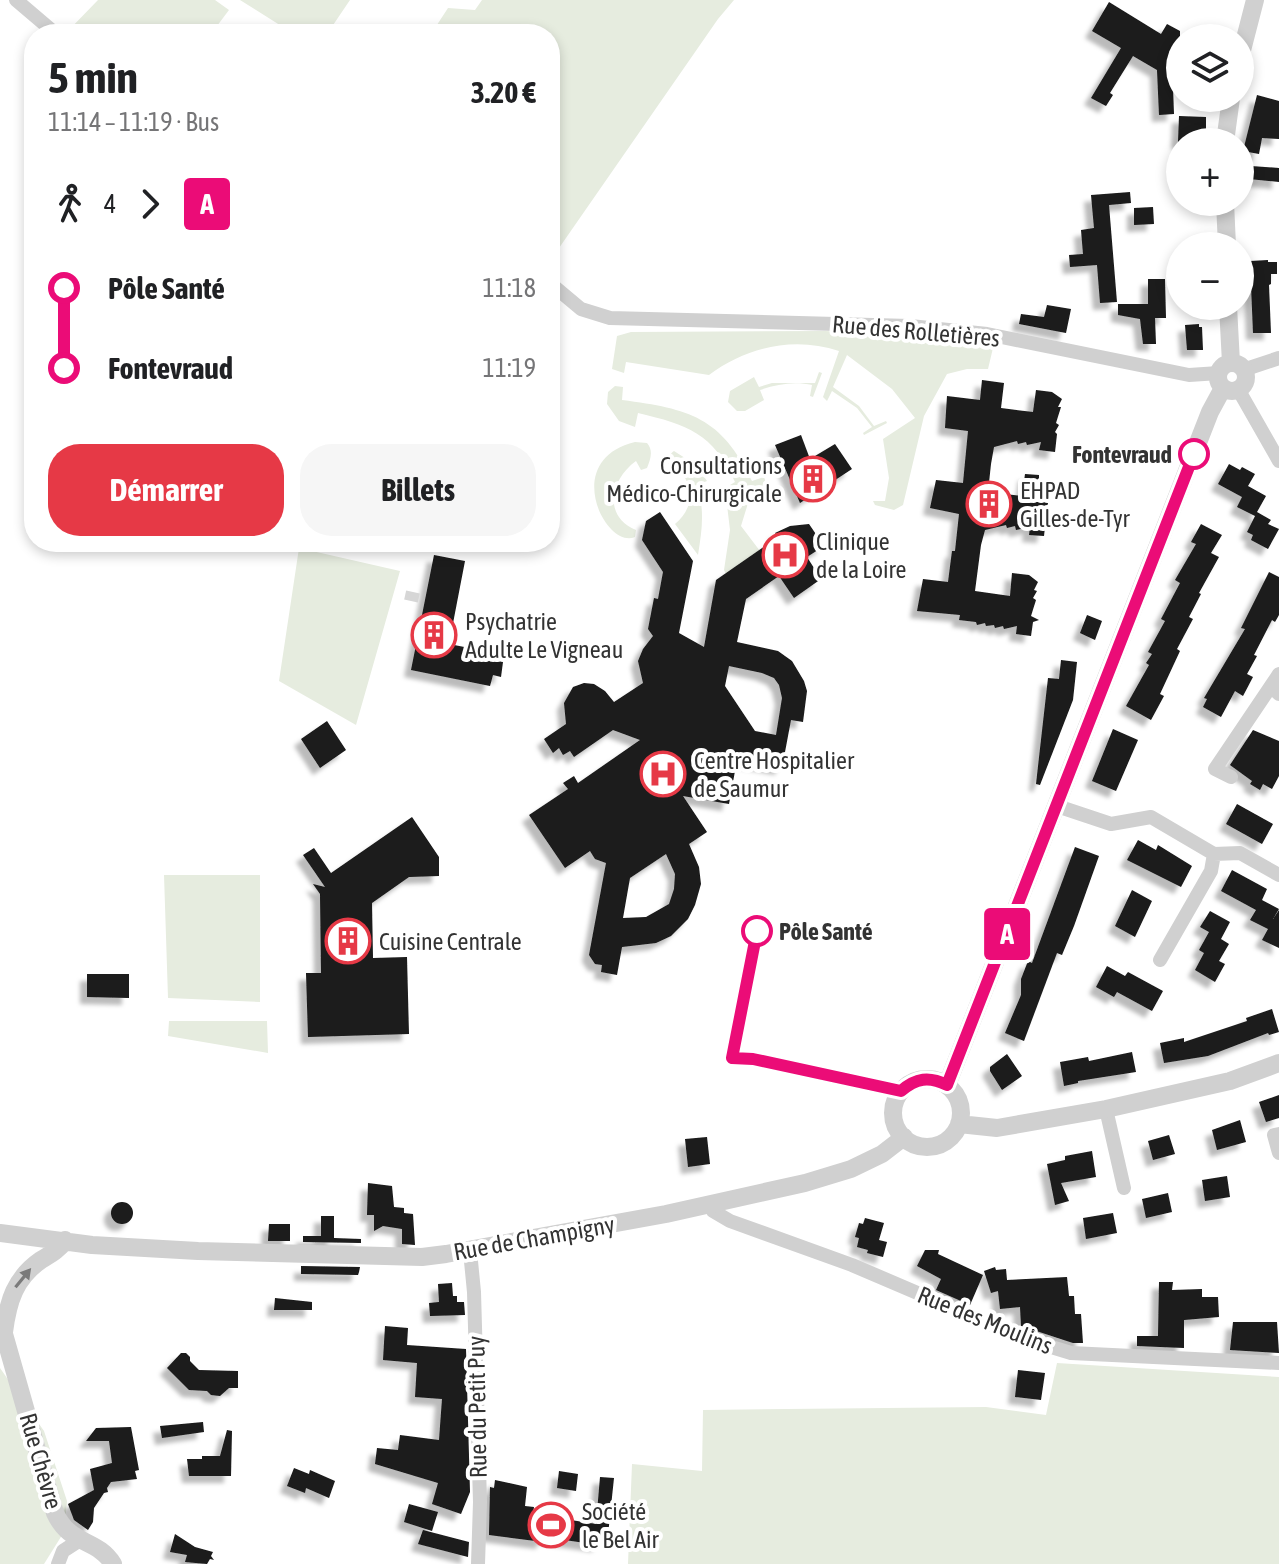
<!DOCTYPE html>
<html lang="fr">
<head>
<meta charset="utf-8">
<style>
  :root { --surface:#fff; --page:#f6f6f6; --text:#202124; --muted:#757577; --accent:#e63946 }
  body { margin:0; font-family:"Asap Condensed",sans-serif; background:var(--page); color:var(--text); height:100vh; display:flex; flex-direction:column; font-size:30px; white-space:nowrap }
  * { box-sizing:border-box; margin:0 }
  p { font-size:26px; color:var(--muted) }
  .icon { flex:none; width:44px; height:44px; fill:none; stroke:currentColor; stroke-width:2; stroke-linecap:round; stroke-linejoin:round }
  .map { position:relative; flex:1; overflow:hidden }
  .panel { position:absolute; left:24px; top:24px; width:536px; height:528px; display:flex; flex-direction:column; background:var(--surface); border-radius:32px; box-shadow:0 4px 12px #0003 }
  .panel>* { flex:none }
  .badge { padding:0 16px; border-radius:6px; font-size:28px; line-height:52px }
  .tools { position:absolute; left:1166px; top:24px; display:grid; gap:16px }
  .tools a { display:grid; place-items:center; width:88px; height:88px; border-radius:50%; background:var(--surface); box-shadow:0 4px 12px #0003; font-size:40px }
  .map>.badge { position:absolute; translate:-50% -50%; box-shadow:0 0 0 4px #fff }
  .legs { display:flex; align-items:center; gap:12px; height:88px; padding:0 24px; font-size:26px }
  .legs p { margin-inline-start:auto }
  .overview { display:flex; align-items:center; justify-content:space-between; height:136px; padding:0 24px }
  h1 { font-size:44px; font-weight:700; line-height:60px }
  .cta { display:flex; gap:16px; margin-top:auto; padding:16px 24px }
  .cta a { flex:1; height:92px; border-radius:32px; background:var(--accent); color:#fff; font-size:32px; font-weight:700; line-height:92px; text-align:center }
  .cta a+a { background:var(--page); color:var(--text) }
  ul { padding:0 24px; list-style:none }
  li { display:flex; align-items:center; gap:28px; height:80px; font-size:30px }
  li i { display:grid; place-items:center; width:12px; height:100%; margin:0 10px; background:currentColor }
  li i::after { content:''; width:20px; height:20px; margin:-10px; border:6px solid; border-radius:50%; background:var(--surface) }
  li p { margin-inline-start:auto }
  li:first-child i { background:linear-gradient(#0000 50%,currentColor 0) }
  li:last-child i { background:linear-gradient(currentColor 50%,#0000 0) }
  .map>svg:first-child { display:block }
  .green { fill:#e6ecdf }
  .building { fill:#1a1a1a; fill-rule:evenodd; filter:url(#shadow) }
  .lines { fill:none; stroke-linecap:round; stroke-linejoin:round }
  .minor-tunnel { stroke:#d6d6d6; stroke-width:14; stroke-dasharray:14 7; stroke-linecap:butt }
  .minor { stroke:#d0d0d0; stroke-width:14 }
  .tertiary { stroke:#d0d0d0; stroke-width:18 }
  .oneway { fill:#7a7a7a }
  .line-1-casing { stroke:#fff; stroke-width:18 }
  .line-1 { stroke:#eb0c77; stroke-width:12 }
  .stop-1-dot { fill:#fff; stroke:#eb0c77; stroke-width:4 }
  .labels { text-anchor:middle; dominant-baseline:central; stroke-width:8; stroke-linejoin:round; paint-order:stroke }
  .street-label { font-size:24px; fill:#333; stroke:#fff }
  .stop-label { font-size:24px; font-weight:bold; fill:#333; stroke:#fff; text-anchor:end }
  .poi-label { font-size:24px; fill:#333; stroke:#fff; text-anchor:start }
</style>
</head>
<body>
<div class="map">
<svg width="1279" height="1564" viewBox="0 0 1279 1564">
  <defs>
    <filter id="shadow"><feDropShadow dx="-7" dy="7" stdDeviation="2" flood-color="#0004"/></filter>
  </defs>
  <rect width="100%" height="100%" fill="#fff"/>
  <path class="green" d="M98,0H215L229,10L211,34H65Z
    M240,0H350L327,34H294Z
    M482,0H734L718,19L550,261V34H431L448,8L475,10Z
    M825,331L905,335L993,348L988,369H967L947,374L924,416L903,505L894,510L875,505L873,501H885L889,478L883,439L915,418L892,389L847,355L833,387L859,406L874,426L886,421L887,423L864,435L863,433L872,427L857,408L832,391L827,401L823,397L839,351C794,336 746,347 709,375L626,362L624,373L612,369L617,336L631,332Z
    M819,372L822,373L813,397L810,396L812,385C795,381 777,384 760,390L764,400L745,411H737L728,402L730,391L754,377L759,387L772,383H815Z
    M615,386L623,387L622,400C690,409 721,417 752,481L764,477L766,483L765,492L749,500L741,526L760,551L726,574L724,570L730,530L725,488L735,482C713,433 688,425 638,413L635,427L619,421L607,404L608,392Z
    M635,442L647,443C654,451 650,460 647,468L641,470L636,461C611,479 602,516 636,530L635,537C606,550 560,460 635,442Z
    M674,451L696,465L707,481L697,485C705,510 702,530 698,555L675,524C693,509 694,490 681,471L673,477C667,470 666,456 674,451Z
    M299,548L400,571L356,725L279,681Z
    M164,875H260V1002L168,998Z
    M169,1021H267L268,1053L168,1036Z
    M1057,1363L1279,1377V1564H628L632,1464L702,1471L703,1410L986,1407L1046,1415Z
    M0,1368L44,1431L67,1501L64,1532L44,1564H0Z"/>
  <path class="building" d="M1109,2L1161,34L1167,24L1180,31V64L1172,60L1174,114L1159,115L1157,70L1133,56L1110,93L1113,95L1106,106L1091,98L1121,48L1092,31Z
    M1257,95L1279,101V139L1262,138L1259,154L1243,151Z
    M1179,116L1206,117V142H1178Z
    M1251,166L1279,168V182L1249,179Z
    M1130,192L1131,203L1109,205L1117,302L1100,303L1097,265L1070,267L1069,255L1083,254L1081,230L1094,228L1091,195Z
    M1153,207L1154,224L1134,225V208Z
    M1268,260V262H1277V274H1271V284L1269,285L1271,333H1253L1250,261Z
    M1148,279H1165L1166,318H1155L1156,344H1143L1140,319L1118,315V304H1148Z
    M1047,305L1071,309L1066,333L1019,324L1021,314L1044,317Z
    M1199,324V327H1202L1203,350H1187L1185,325Z
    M982,380L1004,383L1001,408L1033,412L1036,390L1052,392L1062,399L1058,407H1061L1056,423L1059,425L1055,432L1057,434L1055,452L1039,450L1041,442L1027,445L1026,442L1018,444L1017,441L994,447L991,464L988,492L1022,496L1025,474L1039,475V479L1052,481L1046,499L1049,500L1044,516L1046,518L1044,536L1029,535L1030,527L1016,530L1015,526L1007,528L1006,525L985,530L981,545L975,591L1010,596L1012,573L1029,575L1038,582L1034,590L1037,591L1033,598L1036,600L1031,616L1039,620L1033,622L1031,636L1016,634L1017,626L1004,629L1003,626L995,628L994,625L986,626L985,623L977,625L976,622L959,620L960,615L917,611L923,579L948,582L952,551H955L959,514L930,508L936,480L963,483L968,431L945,428L947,396L980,400Z
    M801,435L810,459L835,444L852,469L800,503L775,445Z
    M1229,464L1240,470L1242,467L1255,474L1248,486L1266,496L1257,512L1271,520L1268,524L1279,529L1268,549L1251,540L1253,535L1247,532L1255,516L1237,507L1242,497L1218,484Z
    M660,512L693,561L679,633L704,647L716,580L778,537L775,533L790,526L809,524L824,546L807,557L821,579L794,598L779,576L746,599L737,642L778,651L792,661L804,681L807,691L803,722L791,720L782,768L737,760L729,804L683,796L707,832L689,844L699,867L701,884L695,905L688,919L671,936L656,943L622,947L617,975L601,972L602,965L595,964L589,955L606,863L595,859L590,851L565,868L529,815L568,789L563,783L574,776L578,783L640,740L613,730L574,757L570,751L563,755L559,748L553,753L544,739L566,724L564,703L573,687L584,683L594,684L605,691L614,702L643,683L638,661L643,649L653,636L648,629L654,598L658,599L663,572L642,540L646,521ZM729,666L762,673L774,678L779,685L782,698L776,735L755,731L725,686ZM666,854L675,874L674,889L669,904L646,917L623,918L630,878Z
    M1201,524L1222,535L1211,553L1219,557L1199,593L1201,594L1189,617L1193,619L1177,649L1180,651L1160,694L1164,696L1151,720L1126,706L1149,665L1146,663L1152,654L1148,652L1165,621L1161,619L1180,583L1175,580L1196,544L1191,542Z
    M434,555L465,561L449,644L495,653L494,660L503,662L501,677L493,675L490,686L411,670Z
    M1269,572L1279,577V615L1275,622L1272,620L1254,655L1257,656L1247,674L1253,677L1243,696L1235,691L1221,717L1203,707L1207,699L1204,698L1245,629L1241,628Z
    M1087,615L1102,621L1095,640L1080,633Z
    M1061,660L1077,662L1073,700L1040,785L1036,784L1048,678L1059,679Z
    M327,721L346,750L320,768L301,739Z
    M1113,729L1138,740L1116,791L1092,781Z
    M1253,730L1279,741V776L1272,789L1263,784L1260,790L1250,784L1252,781L1230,765Z
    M1237,804L1273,824L1262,844L1226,824Z
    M412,817L439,857V876L409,877L372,903L373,958L407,957L409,1034L308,1037L306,973H321L320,894L313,884L325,887L303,855L314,848L331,873Z
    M1138,840L1156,850L1158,845L1192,866L1181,887L1127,860Z
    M1075,847L1099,856L1074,926L1062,955L1057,953L1024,1041L1005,1033L1021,995V979L1028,961L1032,963Z
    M1232,870L1267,889L1262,900L1279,909L1273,919L1279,910V948L1262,940L1268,929L1250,920L1256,910L1221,891Z
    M1132,890L1152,901L1135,937L1115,926Z
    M1210,911L1230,922L1221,939L1229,944L1219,961L1225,964L1215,982L1195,970L1204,953L1199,950L1209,932L1200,927Z
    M1107,966L1125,976L1128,972L1163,991L1152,1011L1117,992L1114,997L1096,987Z
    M87,974H129V998L87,997Z
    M1272,1009L1279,1032L1269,1035L1268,1033L1208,1056L1164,1063L1160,1043L1184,1038V1042L1247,1021L1246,1018Z
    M1132,1052L1136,1072L1078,1081V1083L1064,1086L1060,1062L1088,1057L1089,1061Z
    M1007,1054L1022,1076L1002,1090L990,1071V1067Z
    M1279,1095V1118L1266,1122L1259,1102Z
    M1240,1120L1246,1142L1217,1150L1212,1130Z
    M1169,1135L1175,1154L1153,1160L1148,1141Z
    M707,1137L710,1164L688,1167L685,1139Z
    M1092,1151L1096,1177L1061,1183L1069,1201L1055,1205L1047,1164L1065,1160V1156Z
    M1227,1176L1230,1197L1205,1201L1202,1180Z
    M368,1183L392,1186L394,1207L404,1208V1213L413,1214L415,1245L402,1244V1229L383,1226L374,1231V1215H367Z
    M1168,1193L1172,1212L1146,1218L1142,1199Z
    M111 1213a11 11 0 1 1 22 0a11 11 0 1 1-22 0Z
    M1113,1213L1117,1233L1086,1239L1083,1218Z
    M321,1216H334V1238L361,1239V1243L303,1242V1236H321Z
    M865,1218L884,1223L879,1240L887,1242L883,1257L867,1253L868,1250L857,1247L859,1238L855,1237L859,1223L863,1224Z
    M269,1224H290V1241H268Z
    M925,1250H939L938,1254L983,1275L970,1305L936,1290L941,1279L917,1266Z
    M301,1266L360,1267L359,1272L358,1275L301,1274Z
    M995,1267L996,1270L1006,1269L1007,1280L1067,1277L1069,1296H1074L1075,1314H1081L1083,1343H1073L1021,1326L1020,1307L1000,1309L998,1291L991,1293L984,1271Z
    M1159,1282H1173L1172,1290L1202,1289V1297H1218L1219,1317L1184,1320V1348L1137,1346V1336H1158Z
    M452,1283L453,1296H457V1302H464L465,1315L430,1316L429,1303L439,1302L438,1284Z
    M275,1298L312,1302V1310H274Z
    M1233,1322H1277L1279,1353L1230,1350Z
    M385,1326L408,1328L407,1345L466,1349L470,1492L461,1514L432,1504L438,1483L375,1464L377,1448L398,1450L400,1435L439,1440L442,1399L415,1397L417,1363L383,1360Z
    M181,1353H186L190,1357V1361L199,1370L238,1371V1388H229L220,1396L211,1395L207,1391L189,1390L167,1368Z
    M1018,1370L1045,1373L1041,1400L1015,1397Z
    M203,1422L204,1432L162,1438L160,1426Z
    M131,1427L139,1470L135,1471L137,1479L111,1482L107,1488L108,1492L104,1493L94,1508L93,1522L88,1530L74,1520L68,1504L94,1490L90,1469L112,1463L109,1441H86L96,1428Z
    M227,1430L232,1431L231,1476H189L187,1459H202V1456H220Z
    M294,1468L309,1474L310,1470L335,1481L329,1498L306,1488L305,1493L287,1486Z
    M559,1471L578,1474L576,1491L557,1488Z
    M600,1477L614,1478L608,1535L601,1534L599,1545L544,1537L543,1542L489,1535L490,1487L494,1488L495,1480L527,1487L525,1506L534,1507L533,1514L596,1524Z
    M409,1504L438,1512L432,1531L404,1522Z
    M423,1530L469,1542L468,1557L418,1544Z
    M175,1534L195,1547L213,1552L211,1556L214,1560L210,1559L207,1564L185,1562L187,1555L170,1552Z"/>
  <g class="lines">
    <path class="minor-tunnel" d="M411,601L413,592"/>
    <path class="minor" d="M16,0L56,34
      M550,283L581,309L610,318L910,326L987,334L1189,375L1219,373
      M1243,370L1279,358
      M1238,389L1279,461
      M1279,674L1271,686L1279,694
      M1231,777L1215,769L1271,686
      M1057,806L1111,824L1151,817L1214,854L1240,853L1279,875
      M1160,960L1211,871L1214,854
      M1106,1109L1124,1188
      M1279,1134L1274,1135L1279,1153
      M710,1204L713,1211L730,1221L852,1265L1025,1339L1071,1353L1279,1363
      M470,1251L474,1292L480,1502L478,1564
      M58,1564L63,1551L80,1540"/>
    <path class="tertiary" d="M1240,58L1255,0
      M1225,142L1231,98
      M1225,202L1227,246
      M1228,306L1231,363
      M1218 377a14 14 0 1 1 28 0a14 14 0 1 1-28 0Z
      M893 1113a34 34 0 1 1 68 0a34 34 0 1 1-68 0Z
      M947,1085L1210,412L1223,388
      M959,1124L997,1128L1106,1109L1230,1081L1279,1063
      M0,1233L92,1245L198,1251L422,1257L446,1254L666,1214L805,1183L851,1169L882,1154L904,1137
      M0,1320L55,1513C70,1546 97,1538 113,1564
      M4,1332C8,1301 15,1278 41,1260C51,1254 59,1250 65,1240"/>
  </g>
  <defs><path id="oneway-solid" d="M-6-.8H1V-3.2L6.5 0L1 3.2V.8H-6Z" transform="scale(2)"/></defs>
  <use class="oneway" href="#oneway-solid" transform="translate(23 1278) rotate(-51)"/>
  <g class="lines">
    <g class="line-1-casing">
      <path id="line-1" d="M757,931L732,1058L753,1059L901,1091C916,1078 929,1076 947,1085L1194,454"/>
    </g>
    <use href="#line-1" class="line-1"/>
  </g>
  <defs>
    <g id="building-ring" transform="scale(2.3)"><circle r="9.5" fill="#fff" stroke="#e63946" stroke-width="1.5"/><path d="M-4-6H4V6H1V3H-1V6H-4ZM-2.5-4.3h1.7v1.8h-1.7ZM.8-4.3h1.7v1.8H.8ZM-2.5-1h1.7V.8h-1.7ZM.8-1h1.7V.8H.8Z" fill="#e63946"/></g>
    <g id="hospital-ring" transform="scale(2.3)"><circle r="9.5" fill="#fff" stroke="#e63946" stroke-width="1.5"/><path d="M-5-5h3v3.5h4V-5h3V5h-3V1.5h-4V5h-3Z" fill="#e63946"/></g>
    <g id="stadium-ring" transform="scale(2.3)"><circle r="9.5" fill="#fff" stroke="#e63946" stroke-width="1.5"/><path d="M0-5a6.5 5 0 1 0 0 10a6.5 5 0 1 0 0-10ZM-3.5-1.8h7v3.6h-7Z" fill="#e63946"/></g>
  </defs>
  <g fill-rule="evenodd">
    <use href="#building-ring" x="813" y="479"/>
    <use href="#building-ring" x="989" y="504"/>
    <use href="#hospital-ring" x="785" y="555"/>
    <use href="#building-ring" x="434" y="635"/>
    <use href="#hospital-ring" x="663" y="774"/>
    <use href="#building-ring" x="348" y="941"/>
    <use href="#stadium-ring" x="551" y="1525"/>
  </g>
  <g class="stop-1-dot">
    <circle cx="1194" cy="454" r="14"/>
    <circle cx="757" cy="931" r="14"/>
  </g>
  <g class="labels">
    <g class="street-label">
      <text transform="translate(916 331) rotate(5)">Rue des Rolletières</text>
      <text transform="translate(534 1238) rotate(-10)">Rue de Champigny</text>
      <text transform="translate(985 1320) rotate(22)">Rue des Moulins</text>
      <text transform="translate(477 1407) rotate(-91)">Rue du Petit Puy</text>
      <text transform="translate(41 1461) rotate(74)">Rue Chèvre</text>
    </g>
    <g class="stop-label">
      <text x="1172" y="454">Fontevraud</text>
      <text x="779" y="931" text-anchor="start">Pôle Santé</text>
    </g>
    <g class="poi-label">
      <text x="782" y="465" text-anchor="end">Consultations<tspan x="782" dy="28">Médico-Chirurgicale</tspan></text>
      <text x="1020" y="490">EHPAD<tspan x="1020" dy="28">Gilles-de-Tyr</tspan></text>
      <text x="816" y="541">Clinique<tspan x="816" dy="28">de la Loire</tspan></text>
      <text x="465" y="621">Psychatrie<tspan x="465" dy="28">Adulte Le Vigneau</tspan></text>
      <text x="694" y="760">Centre Hospitalier<tspan x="694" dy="28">de Saumur</tspan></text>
      <text x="379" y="941">Cuisine Centrale</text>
      <text x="582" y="1511">Société<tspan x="582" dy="28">le Bel Air</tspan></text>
    </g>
  </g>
</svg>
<div class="tools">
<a><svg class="icon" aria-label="layers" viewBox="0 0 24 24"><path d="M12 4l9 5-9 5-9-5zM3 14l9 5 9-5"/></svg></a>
<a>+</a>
<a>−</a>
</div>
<b class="badge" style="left:1007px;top:934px;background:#eb0c77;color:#fff">A</b>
<section class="panel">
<div class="overview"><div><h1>5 min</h1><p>11:14 – 11:19 · Bus</p></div><b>3.20 €</b></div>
<div class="legs"><svg class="icon" aria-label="walk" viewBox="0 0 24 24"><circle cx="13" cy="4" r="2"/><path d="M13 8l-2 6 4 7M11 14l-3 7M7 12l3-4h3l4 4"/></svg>4<svg class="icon" aria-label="forward" viewBox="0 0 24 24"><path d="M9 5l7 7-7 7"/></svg><b class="badge" style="background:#eb0c77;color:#fff">A</b></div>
<ul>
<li><i style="color:#eb0c77"></i><b>Pôle Santé</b><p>11:18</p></li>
<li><i style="color:#eb0c77"></i><b>Fontevraud</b><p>11:19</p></li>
</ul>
<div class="cta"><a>Démarrer</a><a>Billets</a></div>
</section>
</div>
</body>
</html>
